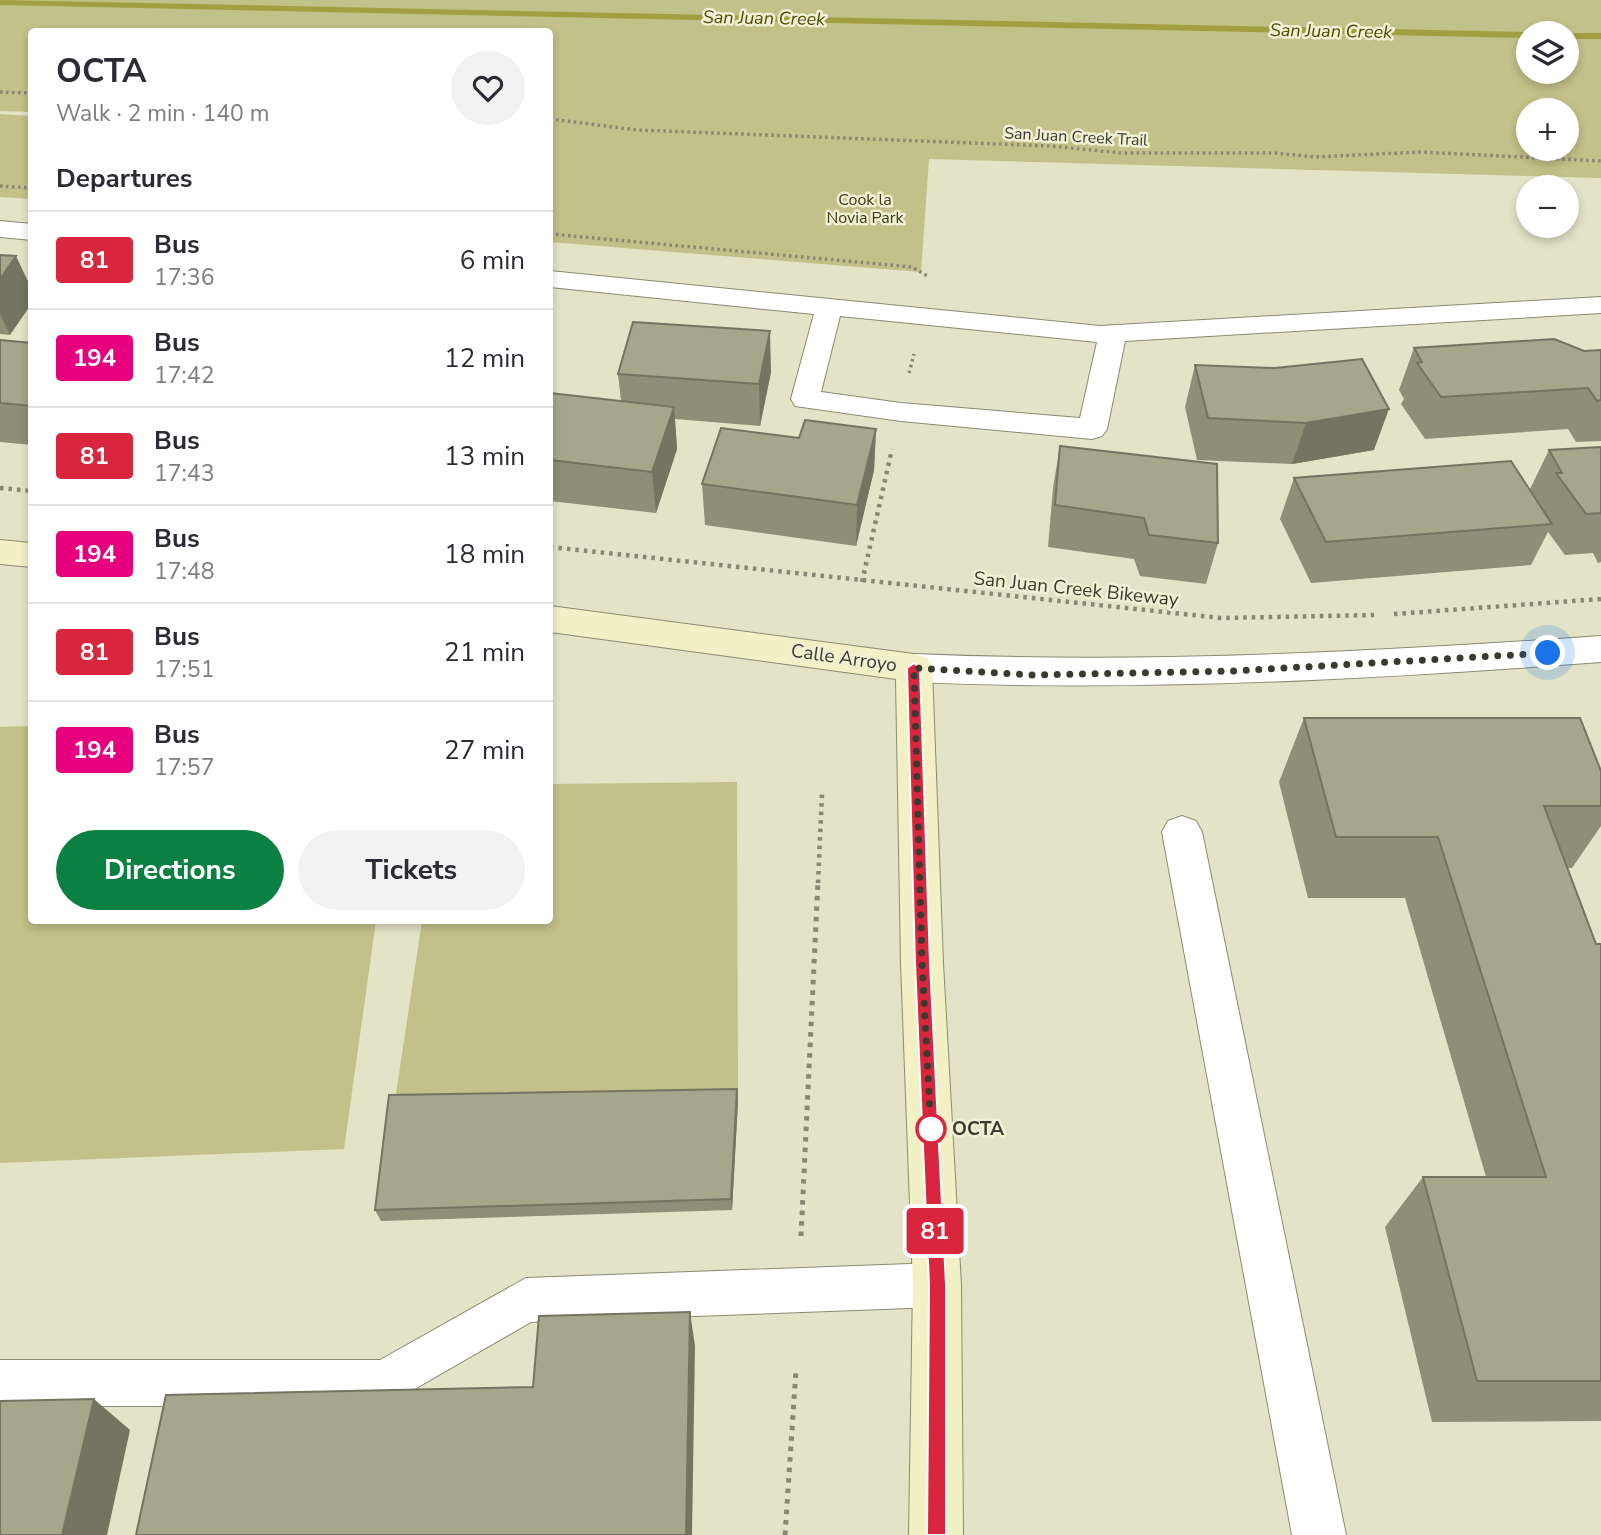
<!DOCTYPE html>
<html lang="en">
<head>
<meta charset="utf-8">
<style>
  :root { --surface:#fff; --page:#f2f2f3; --text:#2b2b33; --muted:#7c7c81; --line:#e1e1e2; --accent:#0b8043 }
  body { margin:0; font-family:"Nunito Sans",sans-serif; background:var(--page); color:var(--text); height:100vh; display:flex; flex-direction:column; font-size:26px; white-space:nowrap }
  * { box-sizing:border-box; margin:0 }
  p { font-size:23px; color:var(--muted) }
  .icon { flex:none; width:38px; height:38px; fill:none; stroke:currentColor; stroke-width:2; stroke-linecap:round; stroke-linejoin:round }
  .map { position:relative; flex:1; overflow:hidden }
  .side { position:absolute; left:28px; top:28px; width:525px; height:896px; display:flex; flex-direction:column; background:var(--surface); border-radius:7px; box-shadow:0 4px 10px #0003 }
  .side>* { flex:none }
  .badge { padding:0 14px; border-radius:5px; font-size:24px; line-height:46px }
  .buttons { position:absolute; left:1516px; top:21px; display:grid; gap:14px }
  .buttons a { display:grid; place-items:center; width:63px; height:63px; border-radius:50%; background:var(--surface); box-shadow:0 4px 10px #0003; font-size:35px }
  .you { position:absolute; width:35px; height:35px; margin:-18px; border:5px solid #fff; border-radius:50%; background:#1a73e8; box-shadow:0 0 0 10px #1a73e833 }
  .map>.badge { position:absolute; translate:-50% -50%; box-shadow:0 0 0 4px #fff }
  h2 { padding:0 28px; font-size:26px; line-height:63px }
  .round { display:grid; place-items:center; flex:none; width:74px; height:74px; border-radius:37px; background:var(--page) }
  .overview { display:flex; align-items:center; justify-content:space-between; height:119px; padding:0 28px }
  h1 { font-size:33px; font-weight:700; line-height:52px }
  .button { display:flex; gap:14px; margin-top:auto; padding:14px 28px }
  .button a { flex:1; height:80px; border-radius:42px; background:var(--accent); color:#fff; font-size:28px; font-weight:700; line-height:80px; text-align:center }
  .button a+a { background:var(--page); color:var(--text) }
  ul { padding:0; list-style:none }
  li { display:flex; align-items:center; gap:21px; height:98px; padding:0 28px; border-top:2px solid var(--line) }
  li div { flex:1 }
  li b { display:block; font-size:26px }
  li em { font-style:normal }
  li .badge { min-width:77px; font-weight:700; text-align:center }
  .map>svg:first-child { display:block }
  .green { fill:#c2c189; fill-rule:evenodd }
  .lines { fill:none; stroke-linecap:round; stroke-linejoin:round }
  .stream { fill:#a29f42; fill-rule:evenodd }
  .service-casing { stroke:#8b8b71; stroke-width:2 }
  .minor-casing { stroke:#8b8b71; stroke-width:2 }
  .tertiary-casing { stroke:#8b8b71; stroke-width:2 }
  .secondary-casing { stroke:#8b8b71; stroke-width:2 }
  .path-far2 { stroke:#888875; stroke-width:3.5; stroke-dasharray:2.5 3.5; stroke-linecap:butt }
  .path-far1 { stroke:#888875; stroke-width:4.5; stroke-dasharray:3.5 5; stroke-linecap:butt }
  .path { stroke:#888875; stroke-width:5; stroke-dasharray:4.5 6; stroke-linecap:butt }
  .service { fill:#fff; fill-rule:evenodd }
  .minor { fill:#fff; fill-rule:evenodd }
  .tertiary { fill:#fff; fill-rule:evenodd }
  .secondary { fill:#f2f1c6; fill-rule:evenodd }
  .wall { fill:#8f8f78 }
  .shaded-wall { fill:#747462 }
  .building { fill:#a6a68c; stroke:#747462; stroke-width:2 }
  .line { fill:#d7263d; stroke:#fff; stroke-width:2 }
  .walk { stroke:#3a3a2f; stroke-width:7; stroke-dasharray:0 12.6 }
  .stop-dot { fill:#fff; stroke:#d7263d; stroke-width:3.5 }
  .labels { text-anchor:middle; dominant-baseline:central; stroke-width:5; stroke-linejoin:round; paint-order:stroke }
  .far-street-label { font-size:16px; fill:#3a3a2f; stroke:#f0f0d4 }
  .far-park-label { font-size:16px; fill:#3d3b14; stroke:#f0f0d4 }
  .far-water-label { font-size:18px; font-style:italic; fill:#4e4b00; stroke:#f0f0d4 }
  .street-label { font-size:19px; fill:#3a3a2f; stroke:#f0f0d4 }
  .stop-label { font-size:19px; font-weight:bold; fill:#3a3a2f; stroke:#f0f0d4; text-anchor:start }
</style>
</head>
<body>
<div class="map">
<svg width="1601" height="1535" viewBox="0 0 1601 1535">
  <rect width="100%" height="100%" fill="#e3e3c7"/>
  <path class="green" d="M0,0H1601V178L929,159L921,272L550,242V32H32L31,112L0,111ZM1566,33V72H1528V33ZM1566,110V149H1528V110Z
    M0,114L31,116V199L0,197Z
    M31,726L32,920L376,921L344,1149L0,1163V727Z
    M737,782L738,1101L394,1107L422,921L550,920V784Z"/>
  <g class="lines">
    <path class="stream" d="M0,0L1528,32L1532,33H1528V38L0,5Z
      M1564,33H1601V39H1566V33Z"/>
    <g class="service-casing">
      <path id="service" d="M0,221L32,224V240L0,237Z
        M550,271L1100,326L1601,297V313L1125,341L1107,429L1102,436L1092,439L901,421L795,406L791,399L814,314L550,287ZM840,316L1097,342L1080,418L901,403L821,392Z
        M937,1263L953,1270L959,1285L953,1300L937,1307L531,1322L385,1406H0V1360H380L526,1278Z"/>
    </g>
    <g class="minor-casing">
      <path id="minor" d="M1182,816L1196,821L1202,832L1346,1535H1292L1162,832L1168,821Z"/>
    </g>
    <g class="tertiary-casing">
      <path id="tertiary" d="M1601,636V662C1372,679 1144,692 914,682L901,678L896,668L901,658L914,654C1144,664 1372,652 1601,636Z"/>
    </g>
    <g class="secondary-casing">
      <path id="secondary" d="M0,540L32,543V567L0,564Z
        M550,606L914,654L927,658L932,668L943,963L961,1285L963,1535H909L913,1285L901,963L896,679L550,632Z"/>
    </g>
    <path class="path-far2" d="M0,92L32,93
      M550,119L638,130L1050,146L1122,153H1275L1315,157L1421,152L1601,161
      M0,186L32,188
      M550,234L912,267L929,277
      M909,373L914,354"/>
    <path class="path-far1" d="M0,488L32,491
      M550,547L1221,618L1374,615
      M862,582L892,449
      M1394,614L1601,599
      M818,883L822,794"/>
    <path class="path" d="M801,1236L818,881
      M785,1535L796,1370"/>
    <use href="#service" class="service"/>
    <use href="#minor" class="minor"/>
    <use href="#tertiary" class="tertiary"/>
    <use href="#secondary" class="secondary"/>
  </g>
  <path class="wall" d="M0,255L10,335L0,334Z
    M0,340L32,343V445L0,442Z
    M1414,348L1584,351L1601,350V441L1576,442L1568,429L1425,439L1401,404L1404,399L1399,390Z
    M1195,365L1374,450L1292,464L1197,460L1185,407Z
    M771,372L760,426L675,419L677,449L656,513L550,501V393L621,401L618,374Z
    M876,429L874,470L856,546L705,525L702,484Z
    M1060,446L1218,543L1206,584L1140,576L1134,559L1048,547L1053,488Z
    M1601,447V562L1598,563L1593,553L1565,555L1548,532L1531,565L1311,583L1280,519L1294,478L1530,489L1549,450Z
    M1304,718L1601,771V826L1572,868H1567L1596,944H1601V1421L1432,1422L1385,1227L1423,1177H1486L1405,898H1308L1279,782Z
    M738,1101L732,1210L381,1221L375,1210Z"/>
  <path class="shaded-wall" d="M16,256L32,290V303L10,335L0,314V279Z
    M770,331L771,372L760,426L759,384Z
    M674,407L677,449L656,513L652,472Z
    M1389,409L1374,450L1292,464L1306,423Z
    M876,429L874,470L856,546L857,505Z
    M737,1089L738,1101L732,1210L731,1199Z
    M690,1312L695,1346L692,1535H686Z
    M94,1399L130,1430L107,1535H62Z"/>
  <path class="building" d="M0,255L16,256L0,279Z
    M633,322L770,331L759,384L618,374Z
    M1554,339L1584,351L1601,350V400L1597,401L1588,388L1441,397L1417,363L1422,362L1414,348Z
    M0,340L32,343V406L0,403Z
    M1362,359L1389,409L1306,423L1208,418L1195,365L1275,368Z
    M550,393L674,407L652,472L550,460Z
    M805,420L876,429L857,505L702,484L721,428L799,438Z
    M1060,446L1217,464L1218,543L1149,535L1144,518L1055,505Z
    M1601,447V513L1586,514L1556,473H1562L1549,450Z
    M1511,461L1552,524L1326,542L1294,478Z
    M1304,718H1580L1601,771V806H1544L1596,944H1601V1381H1477L1423,1177H1546L1438,837H1336Z
    M737,1089L731,1199L375,1210L389,1095Z
    M690,1312L686,1535H136L166,1395L533,1387L539,1316Z
    M94,1399L62,1535H0V1401Z"/>
  <path class="line" d="M914,663L920,668L930,963L946,1285V1535H927L929,1285L915,963L907,668Z"/>
  <g class="lines">
    <path class="walk" d="M931,1129L922,963L914,668L1034,675L1233,671L1548,653"/>
  </g>
  <circle class="stop-dot" cx="931" cy="1129" r="14"/>
  <g class="labels">
    <g class="far-street-label">
      <text transform="translate(1076 137) rotate(3)">San Juan Creek Trail</text>
    </g>
    <g class="far-park-label">
      <text x="865" y="200">Cook la<tspan x="865" dy="18">Novia Park</tspan></text>
    </g>
    <g class="far-water-label">
      <text transform="translate(764 18) rotate(1)">San Juan Creek</text>
      <text transform="translate(1331 31) rotate(1)">San Juan Creek</text>
    </g>
    <g class="street-label">
      <text transform="translate(1076 589) rotate(6)">San Juan Creek Bikeway</text>
      <text transform="translate(844 658) rotate(8)">Calle Arroyo</text>
    </g>
    <g class="stop-label">
      <text x="952" y="1129">OCTA</text>
    </g>
  </g>
</svg>
<div class="buttons">
<a><svg class="icon" aria-label="layers" viewBox="0 0 24 24"><path d="M12 4l9 5-9 5-9-5zM3 14l9 5 9-5"/></svg></a>
<a>+</a>
<a>−</a>
</div>
<div class="you" style="left:1548px;top:653px"></div>
<b class="badge" style="left:935px;top:1231px;background:#d7263d;color:#fff">81</b>
<section class="side">
<div class="overview"><div><h1>OCTA</h1><p>Walk · 2 min · 140 m</p></div><a class="round"><svg class="icon" aria-label="heart" viewBox="0 0 24 24"><path d="M12 20l-8-8c-3-5 5-10 8-4 3-6 11-1 8 4z"/></svg></a></div>
<h2>Departures</h2>
<ul>
<li><span class="badge" style="background:#d7263d;color:#fff">81</span><div><b>Bus</b><p>17:36</p></div><em>6 min</em></li>
<li><span class="badge" style="background:#e6007e;color:#fff">194</span><div><b>Bus</b><p>17:42</p></div><em>12 min</em></li>
<li><span class="badge" style="background:#d7263d;color:#fff">81</span><div><b>Bus</b><p>17:43</p></div><em>13 min</em></li>
<li><span class="badge" style="background:#e6007e;color:#fff">194</span><div><b>Bus</b><p>17:48</p></div><em>18 min</em></li>
<li><span class="badge" style="background:#d7263d;color:#fff">81</span><div><b>Bus</b><p>17:51</p></div><em>21 min</em></li>
<li><span class="badge" style="background:#e6007e;color:#fff">194</span><div><b>Bus</b><p>17:57</p></div><em>27 min</em></li>
</ul>
<div class="button"><a>Directions</a><a>Tickets</a></div>
</section>
</div>
</body>
</html>
